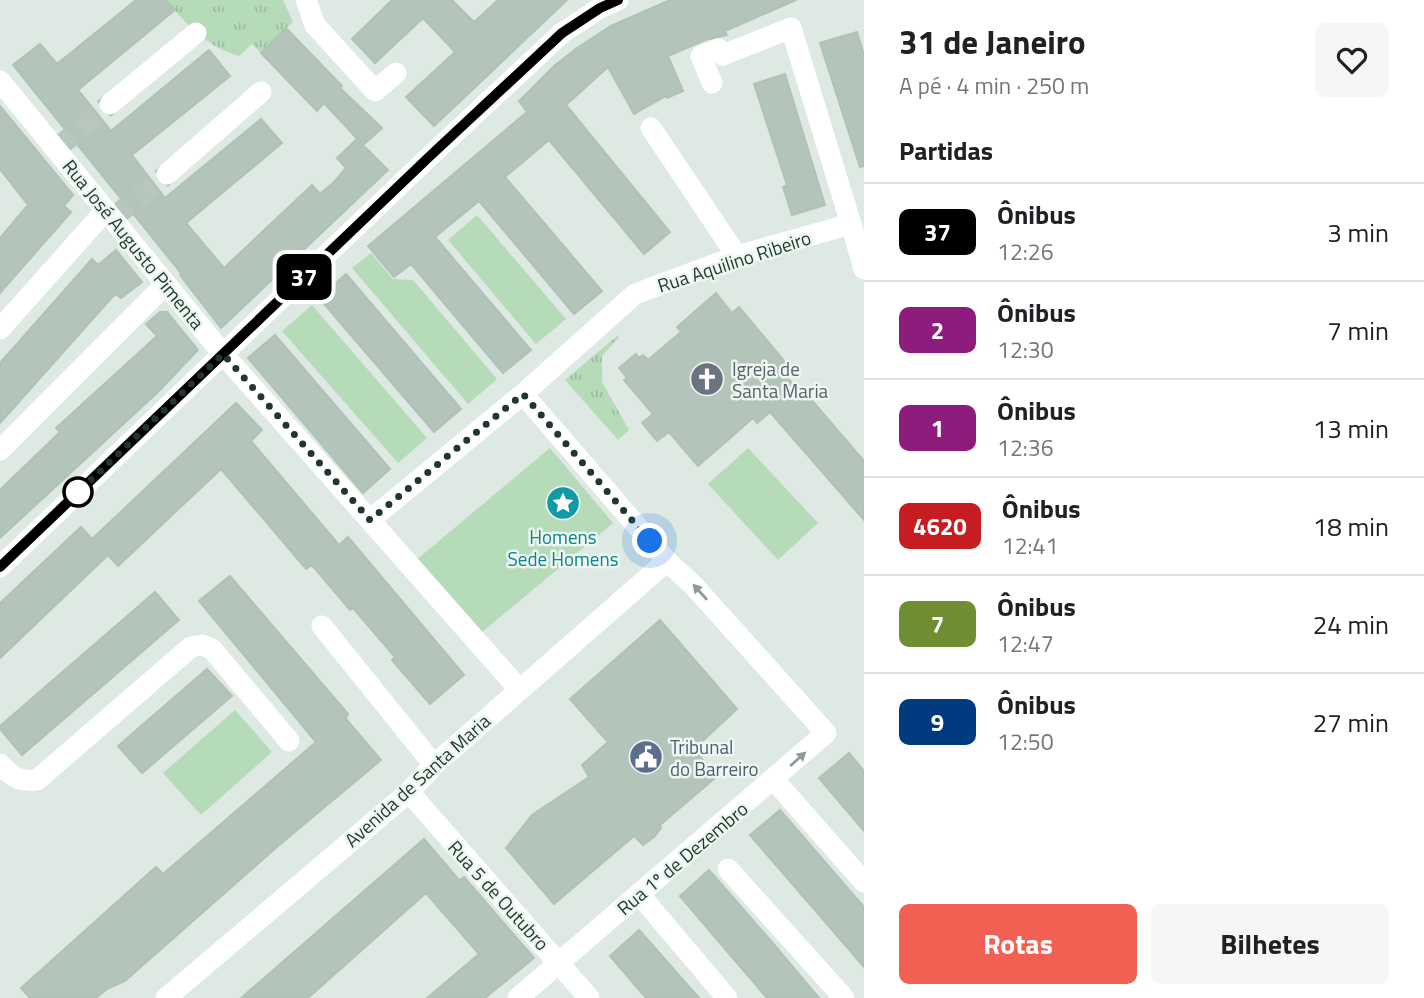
<!DOCTYPE html>
<html lang="pt">
<head>
<meta charset="utf-8">
<style>
  :root { --surface:#fff; --page:#f6f6f6; --text:#202124; --muted:#757577; --line:#e0e0e0; --accent:#f16053 }
  body { margin:0; font-family:"Titillium Web",sans-serif; background:var(--page); color:var(--text); height:100vh; display:flex; flex-direction:column; font-size:26px; white-space:nowrap }
  * { box-sizing:border-box; margin:0 }
  p { font-size:23px; color:var(--muted) }
  .icon { flex:none; width:38px; height:38px; fill:none; stroke:currentColor; stroke-width:2; stroke-linecap:round; stroke-linejoin:round }
  .map { position:relative; flex:1; overflow:hidden }
  .drawer { display:flex; flex-direction:column; background:var(--surface); width:560px }
  .drawer>* { flex:none }
  .badge { padding:0 14px; border-radius:10px; font-size:24px; line-height:46px }
  .you { position:absolute; width:35px; height:35px; margin:-18px; border:5px solid #fff; border-radius:50%; background:#1a73e8; box-shadow:0 0 0 10px #1a73e833 }
  .map>.badge { position:absolute; translate:-50% -50%; box-shadow:0 0 0 4px #fff }
  h2 { padding:0 35px; font-size:26px; line-height:63px }
  .round { display:grid; place-items:center; flex:none; width:74px; height:74px; border-radius:10px; background:var(--page) }
  .head { display:flex; align-items:center; justify-content:space-between; height:119px; padding:0 35px }
  h1 { font-size:33px; font-weight:700; line-height:52px }
  .cta { display:flex; gap:14px; margin-top:auto; padding:14px 35px }
  .cta a { flex:1; height:80px; border-radius:10px; background:var(--accent); color:#fff; font-size:28px; font-weight:700; line-height:80px; text-align:center }
  .cta a+a { background:var(--page); color:var(--text) }
  ul { padding:0; list-style:none }
  li { display:flex; align-items:center; gap:21px; height:98px; padding:0 35px; border-top:2px solid var(--line) }
  li div { flex:1 }
  li b { display:block; font-size:26px }
  li em { font-style:normal }
  li .badge { min-width:77px; font-weight:700; text-align:center }
  main { display:flex; flex:1; min-height:0 }
  .map>svg:first-child { display:block }
  .grass { fill:url(#grass-tufts) }
  .green { fill:#b5dbb9 }
  .building { fill:#b3c4ba; stroke:#b0c2b8; stroke-width:2 }
  .lines { fill:none; stroke-linecap:round; stroke-linejoin:round }
  .minor-tunnel { stroke:#b7c6be; stroke-width:21; stroke-dasharray:21 10; stroke-linecap:butt }
  .minor { stroke:#fff; stroke-width:21 }
  .tertiary { stroke:#fff; stroke-width:21 }
  .oneway { fill:#8f9c96 }
  .line-casing { stroke:#fff; stroke-width:16 }
  .line { stroke:#000; stroke-width:10 }
  .walk { stroke:#1f382d; stroke-width:7; stroke-dasharray:0 12.6 }
  .stop-dot { fill:#fff; stroke:#000; stroke-width:3.5 }
  .labels { text-anchor:middle; dominant-baseline:central; stroke-width:5; stroke-linejoin:round; paint-order:stroke }
  .street-label { font-size:19px; fill:#1f382d; stroke:#edf6f0 }
  .worship-label { font-size:19px; fill:#5b616d; stroke:#edf6f0; text-anchor:start }
  .culture-label { font-size:19px; fill:#0d838f; stroke:#edf6f0 }
  .service-label { font-size:19px; fill:#4e5e75; stroke:#edf6f0; text-anchor:start }
</style>
</head>
<body>
<main>
<div class="map">
<svg width="864" height="998" viewBox="0 0 864 998">
  <defs>
    <pattern id="grass-tufts" width="24" height="20" patternUnits="userSpaceOnUse" patternTransform="scale(1.75)"><rect width="24" height="20" fill="#b5dbb9"/><path d="M3 7l-1-3M5 7V3M7 7l1-3M15 17l-1-3M17 17v-4M19 17l1-3" fill="none" stroke="#9bbd9f"/></pattern>
  </defs>
  <rect width="100%" height="100%" fill="#dde9e2"/>
  <path class="grass" d="M166,0H283L293,22L261,53L252,44L239,56C207,47 187,25 166,0Z
    M618,335L619,337L602,356V382L629,430L618,440L565,380Z"/>
  <path class="green" d="M477,215L566,319L536,344L448,240Z
    M371,253L393,279L413,280L497,379L468,404L352,268Z
    M312,305L427,438L398,463L282,331Z
    M550,448L613,523L481,633L415,561Z
    M748,448L818,523L778,560L708,484Z
    M235,710L272,752L201,815L163,773Z"/>
  <path class="building" d="M136,0H166L175,10L78,90L111,131L209,50L230,76L132,155L165,198L261,119L282,143L186,223L224,268L312,185L320,194L334,182L346,168L337,158L357,139L388,170L221,328L180,275L181,273L13,65L40,44L57,64Z
    M392,0H452L474,22L498,0H567L434,126L406,97L455,52L423,18L375,63L352,39Z
    M670,0H796L725,31L727,35L705,40L668,56L683,91L667,98L666,96L634,114L608,67L566,105L670,232L644,254L549,140L505,177L602,291L574,314L479,201L435,237L531,350L503,373L411,264L394,277L368,246L527,112L519,101L554,66L577,48L611,26Z
    M286,28L342,86L340,88L382,128L363,145L324,103L317,111L261,53Z
    M857,32L864,55V166L860,167L820,43Z
    M785,74L825,205L792,215L783,187L787,185L754,84Z
    M0,106L73,195L64,206L71,212L0,293V238L28,205L0,169Z
    M116,250L142,282L121,298L115,294L0,423V363L92,259L98,265Z
    M346,274L461,409L434,432L319,298Z
    M716,293L732,313L739,307L786,363L780,368L806,401L810,398L864,461V520L770,412L757,423L753,418L698,466L669,432L657,441L642,423L653,414L624,380L627,378L619,368L636,354L639,358L643,355L648,360L681,332L677,327Z
    M160,312H167L198,350L159,391L0,538V490L60,432L56,428L157,336L146,324Z
    M275,335L390,469L363,493L248,358Z
    M236,403L262,430L251,441L339,545L348,537L464,675L430,704L392,660L395,657L353,608L350,610L312,565L306,569L221,469L118,566L108,555L0,658V603L81,527L92,539Z
    M230,576L348,714L346,719L381,760L278,846L125,981L107,989L96,998H30L21,988L156,867L163,874L316,742L199,601Z
    M155,592L179,620L22,755L0,729V726Z
    M660,620L737,709L694,749L716,777L660,825L661,828L654,837L643,845L634,836L554,904L506,848L532,815L589,777L582,765L608,742L570,699Z
    M207,669L232,696L142,773L118,746Z
    M849,753L864,771V831L819,778Z
    M780,810L864,907V967L750,835Z
    M424,839L459,880L464,877L534,958L485,998H427L479,954L426,893L308,998H241Z
    M709,870L771,941L819,998H767L714,936L680,896Z
    M639,930L670,965L699,998H646L610,956Z"/>
  <g class="lines">
    <path class="minor-tunnel" d="M56,149L110,104
      M113,218L167,174"/>
    <path class="minor" d="M306,0L315,25L375,91L396,73
      M0,81L223,354L519,689
      M712,83L701,56L718,49L723,55L791,28L851,224
      M110,104L196,33
      M651,128L737,256
      M167,174L261,92
      M0,329L106,210
      M0,450L166,284
      M370,520L523,394L635,294L737,256L851,224L864,269
      M322,626L434,765
      M0,764C12,777 19,782 37,780L191,647L202,645L212,649L289,741
      M774,780L864,882
      M409,792L589,998
      M728,869L844,998
      M639,894L727,998
      M166,998L409,792L434,765L667,561
      M518,998L826,733L693,585L667,561L523,394"/>
    <path class="tertiary" d="M0,567L430,156L562,33L600,8L618,0"/>
  </g>
  <defs><path id="oneway-solid" d="M-6-.8H1V-3.2L6.5 0L1 3.2V.8H-6Z" transform="scale(1.75)"/></defs>
  <g class="oneway">
    <use href="#oneway-solid" transform="translate(700 592) rotate(-132)"/>
    <use href="#oneway-solid" transform="translate(798 759) rotate(-42)"/>
  </g>
  <g class="lines">
    <g class="line-casing">
      <path id="line" d="M0,567L430,156L562,33L600,8L618,0"/>
    </g>
    <use href="#line" class="line"/>
    <path class="walk" d="M78,492L71,499L223,354L370,520L523,394L650,541"/>
  </g>
  <defs>
    <g id="church-disc" transform="scale(1.75)"><circle r="9.5" fill="#6b7280" stroke="#edf6f0"/><path d="M-1.2-6h2.4v3.5h3.3v2.4h-3.3V6h-2.4V-.1h-3.3v-2.4h3.3Z" fill="#fff"/></g>
    <g id="sight-disc" transform="scale(1.75)"><circle r="9.5" fill="#0f9aa8" stroke="#edf6f0"/><path d="M0-6L1.8-2.2L6-1.7L2.9 1.2L3.7 5.4L0 3.3L-3.7 5.4L-2.9 1.2L-6-1.7L-1.8-2.2Z" fill="#fff"/></g>
    <g id="civic-disc" transform="scale(1.75)"><circle r="9.5" fill="#5c6f8a" stroke="#edf6f0"/><path d="M-.6-6.5H3V-4.5H.6V-3L4-1V1h2V6H-6V1h2V-1L-.6-3ZM-1.2 2.5V6h2.4V2.5Z" fill="#fff"/></g>
  </defs>
  <g fill-rule="evenodd">
    <use href="#church-disc" x="707" y="379"/>
    <use href="#sight-disc" x="563" y="503"/>
    <use href="#civic-disc" x="646" y="757"/>
  </g>
  <circle class="stop-dot" cx="78" cy="492" r="14"/>
  <g class="labels">
    <g class="street-label">
      <text transform="translate(134 244) rotate(51)">Rua José Augusto Pimenta</text>
      <text transform="translate(734 261) rotate(-18)">Rua Aquilino Ribeiro</text>
      <text transform="translate(417 780) rotate(-42)">Avenida de Santa Maria</text>
      <text transform="translate(682 858) rotate(-40)">Rua 1º de Dezembro</text>
      <text transform="translate(499 895) rotate(48)">Rua 5 de Outubro</text>
    </g>
    <g class="worship-label">
      <text x="732" y="368">Igreja de<tspan x="732" dy="22">Santa Maria</tspan></text>
    </g>
    <g class="culture-label">
      <text x="563" y="536">Homens<tspan x="563" dy="22">Sede Homens</tspan></text>
    </g>
    <g class="service-label">
      <text x="670" y="746">Tribunal<tspan x="670" dy="22">do Barreiro</tspan></text>
    </g>
  </g>
</svg>
<div class="you" style="left:650px;top:541px"></div>
<b class="badge" style="left:304px;top:277px;background:#000;color:#fff">37</b>
</div>
<section class="drawer">
<div class="head"><div><h1>31 de Janeiro</h1><p>A pé · 4 min · 250 m</p></div><a class="round"><svg class="icon" aria-label="heart" viewBox="0 0 24 24"><path d="M12 20l-8-8c-3-5 5-10 8-4 3-6 11-1 8 4z"/></svg></a></div>
<h2>Partidas</h2>
<ul>
<li><span class="badge" style="background:#000;color:#fff">37</span><div><b>Ônibus</b><p>12:26</p></div><em>3 min</em></li>
<li><span class="badge" style="background:#8e1c7d;color:#fff">2</span><div><b>Ônibus</b><p>12:30</p></div><em>7 min</em></li>
<li><span class="badge" style="background:#8e1c7d;color:#fff">1</span><div><b>Ônibus</b><p>12:36</p></div><em>13 min</em></li>
<li><span class="badge" style="background:#c61d23;color:#fff">4620</span><div><b>Ônibus</b><p>12:41</p></div><em>18 min</em></li>
<li><span class="badge" style="background:#6e8e31;color:#fff">7</span><div><b>Ônibus</b><p>12:47</p></div><em>24 min</em></li>
<li><span class="badge" style="background:#003b80;color:#fff">9</span><div><b>Ônibus</b><p>12:50</p></div><em>27 min</em></li>
</ul>
<div class="cta"><a>Rotas</a><a>Bilhetes</a></div>
</section>
</main>
</body>
</html>
